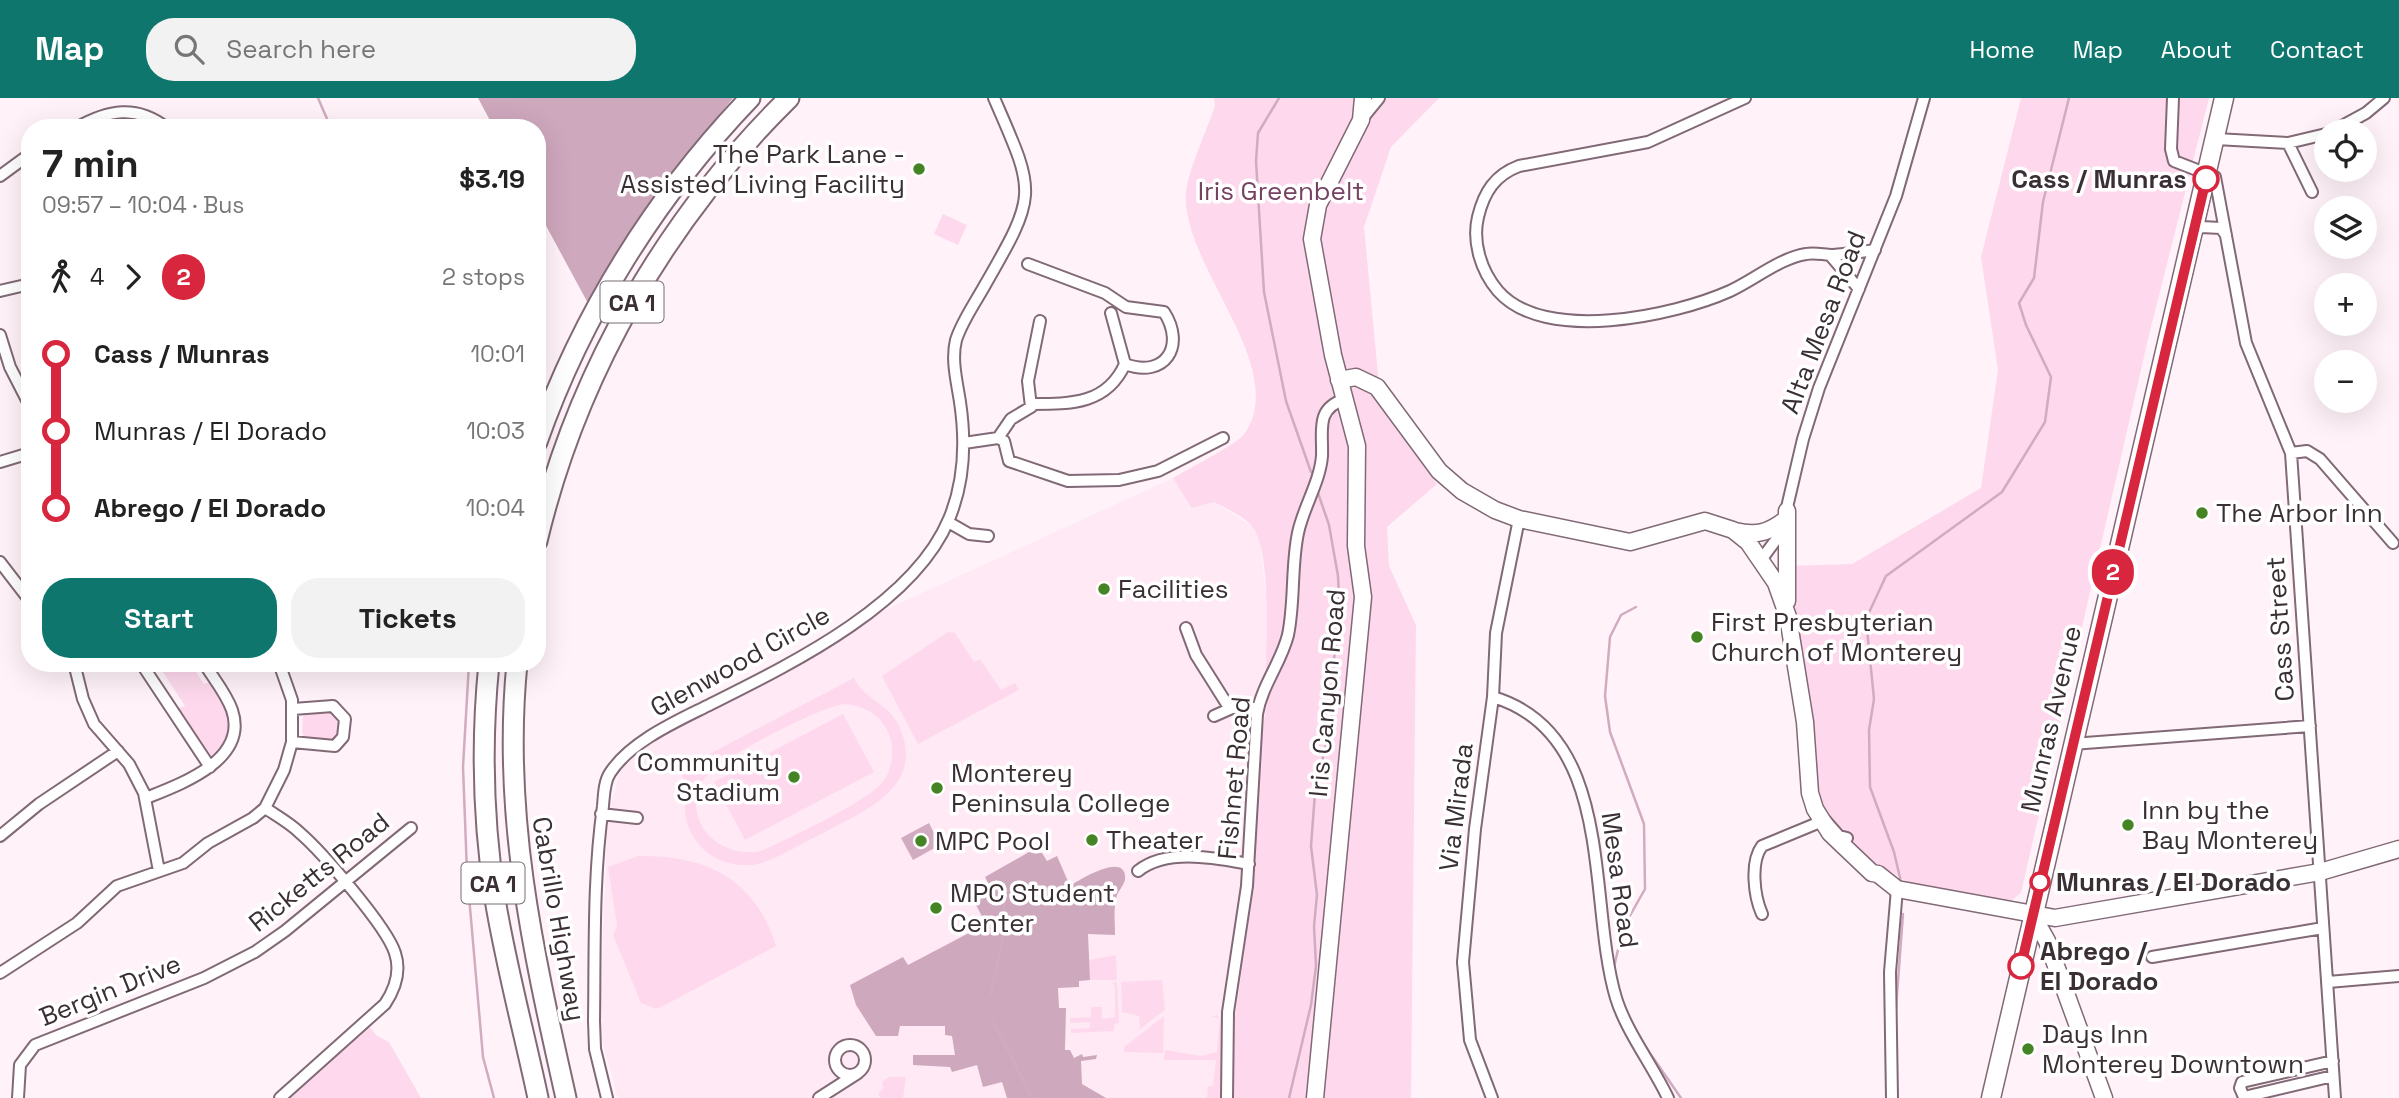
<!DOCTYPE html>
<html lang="en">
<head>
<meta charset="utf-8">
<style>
  :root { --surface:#fff; --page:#f2f2f2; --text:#222; --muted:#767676; --accent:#0f766e }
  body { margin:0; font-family:"Space Grotesk",sans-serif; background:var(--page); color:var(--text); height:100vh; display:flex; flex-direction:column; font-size:26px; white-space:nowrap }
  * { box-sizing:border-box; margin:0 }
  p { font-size:23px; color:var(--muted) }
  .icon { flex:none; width:38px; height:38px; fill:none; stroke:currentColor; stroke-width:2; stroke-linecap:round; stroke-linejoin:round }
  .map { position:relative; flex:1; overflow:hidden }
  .panel { position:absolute; left:21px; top:21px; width:525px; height:553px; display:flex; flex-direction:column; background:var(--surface); border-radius:28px; box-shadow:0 7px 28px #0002 }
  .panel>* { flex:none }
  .badge { padding:0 14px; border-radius:23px; font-size:24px; line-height:46px }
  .controls { position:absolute; left:2314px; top:21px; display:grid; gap:14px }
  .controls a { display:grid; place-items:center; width:63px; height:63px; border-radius:50%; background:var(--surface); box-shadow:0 7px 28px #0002; font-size:35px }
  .map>.badge { position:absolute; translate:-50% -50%; box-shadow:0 0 0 4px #fff }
  .legs { display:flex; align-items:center; gap:10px; height:77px; padding:0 21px; font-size:23px }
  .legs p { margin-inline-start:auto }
  .summary { display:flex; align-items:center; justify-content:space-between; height:119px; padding:0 21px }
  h1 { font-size:38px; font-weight:700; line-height:52px }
  .button { display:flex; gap:14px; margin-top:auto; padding:14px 21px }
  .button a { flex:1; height:80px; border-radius:28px; background:var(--accent); color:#fff; font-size:28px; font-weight:700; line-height:80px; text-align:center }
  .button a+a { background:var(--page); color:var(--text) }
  ul { padding:0 21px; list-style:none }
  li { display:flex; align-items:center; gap:24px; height:77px; font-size:26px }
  li i { display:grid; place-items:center; width:10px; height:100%; margin:0 9px; background:currentColor }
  li i::after { content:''; width:18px; height:18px; margin:-9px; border:5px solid; border-radius:50%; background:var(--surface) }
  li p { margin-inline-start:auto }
  li:first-child i { background:linear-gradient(#0000 50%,currentColor 0) }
  li:last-child i { background:linear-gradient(currentColor 50%,#0000 0) }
  header { display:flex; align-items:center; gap:42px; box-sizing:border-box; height:98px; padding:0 35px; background:var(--accent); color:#fff }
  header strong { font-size:33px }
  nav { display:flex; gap:38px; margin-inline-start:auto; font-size:24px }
  .search { width:490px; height:63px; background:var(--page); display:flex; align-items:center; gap:18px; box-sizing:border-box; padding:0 24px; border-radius:28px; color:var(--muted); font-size:26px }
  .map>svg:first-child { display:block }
  .built { fill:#ffe9f4 }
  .green { fill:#fed9ed; fill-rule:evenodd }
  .forest { fill:#cea8bd }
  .water { fill:#d1abc0 }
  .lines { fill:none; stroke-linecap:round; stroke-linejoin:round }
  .stream { stroke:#d1abc0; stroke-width:2.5 }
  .street-casing { stroke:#816976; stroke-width:14 }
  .secondary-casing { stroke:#816976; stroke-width:19 }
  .primary-casing { stroke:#816976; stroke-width:21 }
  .highway-casing { stroke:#816976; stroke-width:23 }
  .street { stroke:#fff; stroke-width:10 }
  .secondary { stroke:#fff; stroke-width:16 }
  .primary { stroke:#fff; stroke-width:18 }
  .highway { stroke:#fff; stroke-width:19 }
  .line-1-casing { stroke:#fff; stroke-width:16 }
  .line-1 { stroke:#d7263d; stroke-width:10 }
  .poi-dot { fill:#458424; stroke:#fff; stroke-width:2.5 }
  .stop-1-dot { fill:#fff; stroke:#d7263d; stroke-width:3.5 }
  .labels { text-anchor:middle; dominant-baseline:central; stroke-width:7; stroke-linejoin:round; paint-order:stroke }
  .shield { fill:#fff; stroke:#756d72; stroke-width:2 }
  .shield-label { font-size:24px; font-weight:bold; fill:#3a2f35 }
  .poi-label { font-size:26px; fill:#3a2f35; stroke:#fff; text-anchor:start }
  .stop-label { font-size:26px; font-weight:bold; fill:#3a2f35; stroke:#fff; text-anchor:start }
  .park-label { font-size:26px; fill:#754261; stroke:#fff }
  .street-label { font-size:26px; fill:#3a2f35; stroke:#fff }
</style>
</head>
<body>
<header>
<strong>Map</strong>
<div class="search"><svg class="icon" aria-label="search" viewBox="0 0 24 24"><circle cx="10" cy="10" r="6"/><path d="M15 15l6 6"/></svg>Search here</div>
<nav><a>Home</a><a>Map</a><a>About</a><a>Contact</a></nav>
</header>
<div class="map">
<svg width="2399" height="1000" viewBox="0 0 2399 1000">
  <rect width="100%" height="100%" fill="#fff3f9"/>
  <path class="built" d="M1173,380L1190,410L1214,404L1253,429L1260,443L1266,500L1270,587L1261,643L1254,781L1235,920L1233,1000H618L599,931L608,716L625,659L671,627L852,527Z"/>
  <path class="green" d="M1214,0H1439L1391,49L1364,129L1380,297L1411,351L1437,386L1387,429L1389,468L1416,527L1411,1000H1233L1235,920L1254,781L1261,643L1270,587L1266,576C1266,542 1271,458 1254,431C1246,419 1227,411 1214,404L1191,410L1173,380C1187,371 1238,346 1245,335C1290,268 1180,166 1186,94C1188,73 1207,31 1215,8Z
    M2021,0H2209L2149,237L2021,795L2011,803L1907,784L1885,770L1870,768L1842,742L1815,697L1786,468L1852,466L1981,390L1998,272L1981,159Z
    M943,116L967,127L958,147L934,136Z
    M948,534L955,535L974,564L980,561L1001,592L1015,585L1019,592L918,646L882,578Z
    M157,565H190L204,586L211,584C227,610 239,636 212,659L178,610L185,608Z
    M854,580C867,605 888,603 900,630C925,689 866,712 825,734C804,744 784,757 762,765C729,774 693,755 686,720C682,699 691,694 679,672ZM845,606C864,608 880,616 888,634C896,652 893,674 879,688C861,706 786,742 761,753C719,762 679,721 704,681C716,662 823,607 845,606Z
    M324,611L339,616L340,638L333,644L305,641L302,634L303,619L308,614Z
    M843,616L874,674L745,742L714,684Z
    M638,758C706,757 755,780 776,848L663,908L656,911L641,905L613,837L617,828L608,769Z
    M1116,857L1117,882H1090L1089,862Z
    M1162,882L1165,912L1140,931L1139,918L1122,914L1121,884Z
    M1117,884L1119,925L1114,926V933L1071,935V931L1090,930V924L1070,925V920L1091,919V909H1102V921L1115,919V888L1112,885Z
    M1216,917L1224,922L1223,1000H1207L1208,988H1213L1216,962H1164L1165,952L1201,958L1217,954L1220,920L1212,919Z
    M1164,918L1163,955L1124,954V949Z
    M366,924L377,938L389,944L421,1000H280Z
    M889,979H906L903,1000H881L878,996L883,991L882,984Z"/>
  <path class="forest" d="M478,0H733C679,66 630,134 590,209L537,111V30H494Z
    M1029,754L1042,755L1047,763L1057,758L1070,788C1073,786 1128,750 1125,782C1124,786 1119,793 1117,797C1113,810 1115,823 1115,837L1088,836L1090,882L1079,883V889L1058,890L1059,910H1066L1065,952H1070L1074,960L1082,956L1083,959L1097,957L1096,961L1081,963L1082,986L1106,1000H1007L1002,984L983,989L977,967L952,974L950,969L913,967V957H955L952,938L945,937V928H900L898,938H876L856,907L850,887L903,859L908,867L986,826L975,805L978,803L976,798L989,787L985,779Z"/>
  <path class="water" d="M929,725L940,747L913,762L901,740Z"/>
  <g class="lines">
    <path class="stream" d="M318,0L331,30
      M1279,0L1258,35L1256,63L1264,194L1286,303L1311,374
      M469,565L463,669L467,775L483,959L494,1000
      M1901,784L1894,754L1870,689L1869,632L1874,601L1866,521L1886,478L2002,394L2045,324L2051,279L2026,227L2019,205L2034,180L2043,104L2069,0
      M1614,869L1623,830L1645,791L1644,726L1610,634L1605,598L1610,539L1621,517L1636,509
      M991,896L1005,829L1004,800
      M1896,910L1903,816
      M993,923L1032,1000
      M1645,948L1681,1000
      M1289,1000L1311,907L1316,868L1314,828L1317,797L1311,748L1315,695L1331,624L1334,561L1340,518L1338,478L1329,427L1317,392"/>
    <g class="street-casing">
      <path id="street" d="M1745,0L1648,44L1519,68C1495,77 1484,94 1478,119C1472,144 1481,173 1498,193C1544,246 1674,218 1730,193C1754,182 1780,160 1806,156C1815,154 1824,157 1833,157C1847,156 1861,154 1875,152
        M2173,0L2171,51L2174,63L2215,79L2246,245L2291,355L2335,1000
        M1361,22L1379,0
        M76,30C108,12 136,6 167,30
        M2333,33L2366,15L2384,0
        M2216,41L2288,45L2326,36
        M2288,45L2312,94
        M0,78L30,56
        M2193,136L2201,129L2221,130L2226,137
        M1830,157L1859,191
        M1028,166L1105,195L1126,209L1164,214C1186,248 1165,281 1125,266
        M0,193L30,186
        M1040,223L1028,283L1031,309L1011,321L998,340L1004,343L1009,363L1068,383L1119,382L1158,373L1223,340
        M0,237L10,269L30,308
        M1032,306C1072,306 1107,306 1125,266L1111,215
        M964,345L998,340
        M2291,355L2307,353L2320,361L2393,445
        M0,364L30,355
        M948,424L969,436L988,438
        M1761,462L1781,435L1803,341L1819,290L1896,98L1924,0
        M0,464L30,503
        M1186,530L1196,557L1230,611
        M74,565L83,601L94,626L129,666L144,695L159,773
        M141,565L210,669
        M1493,599C1617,636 1587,804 1616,900C1626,933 1653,968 1668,1000
        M1214,618L1232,610H1258
        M292,644L335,648L343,639L345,621L333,608L293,611
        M2072,646L2310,628
        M146,700C181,686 249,662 232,612C226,595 213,580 204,565
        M265,710C277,718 290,725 300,735C322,754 387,829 395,855C401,873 395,891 385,906L280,1000
        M601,716L637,720
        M0,738L39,706L118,653
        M1138,773C1167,750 1215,760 1249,766
        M1762,816C1754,798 1750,764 1762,748L1825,722L1839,738L1847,740
        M2152,859L2323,830
        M0,875L77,825L117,788L183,765L208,745L253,720L265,710L284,672L292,644V602L279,565
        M2328,884L2399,878
        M835 962a15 15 0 1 1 30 0a15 15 0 1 1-30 0Z
        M2333,963L2242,984L2240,990L2244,999L2333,978
        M18,1000L20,967L35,947L204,880L255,854L285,833L411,730
        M607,1000L595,951L594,923C595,851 593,779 603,708C604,697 604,684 610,675C630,644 675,624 707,608C787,568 913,508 949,421C965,383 966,344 960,304C957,284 951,262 956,242C962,223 975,205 985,187C1038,95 1036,96 994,0
        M819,1000L858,975
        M1227,1000L1228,914L1247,788L1257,616C1262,587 1281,565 1288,537C1295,503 1291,468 1298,435C1303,410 1320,384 1322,358C1323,332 1315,311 1345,301
        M1492,1000L1470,942L1463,864L1475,731L1493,599L1496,535L1519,421
        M1892,1000L1890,874L1897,791"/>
    </g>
    <g class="secondary-casing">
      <path id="secondary" d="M1339,282L1356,279L1377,289L1439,373L1462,393L1495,412L1519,421L1630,444L1705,423L1733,432L1748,444L1776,485L1788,519L1805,624L1810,695L1815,711L1830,735L1872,775L1878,776L1897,791L2055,820L2320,774L2399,751
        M1787,413V503
        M1735,433C1756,438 1768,435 1785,422
        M2033,818L2047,843L2104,1000
        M1315,1000L1363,499L1356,448L1357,348L1333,257L1312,141L1318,107L1361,22L1363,0"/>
    </g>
    <g class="primary-casing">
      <path id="primary" d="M1991,1000L2224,0"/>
    </g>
    <g class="highway-casing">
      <path id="highway" d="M537,344C582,216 656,98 750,0
        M537,443C577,275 666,121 789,0
        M489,565C481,644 483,723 495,801C506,868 524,934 538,1000
        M517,565C502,717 533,853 566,1000"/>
    </g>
    <use href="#street" class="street"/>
    <use href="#secondary" class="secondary"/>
    <use href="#primary" class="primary"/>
    <use href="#highway" class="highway"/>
  </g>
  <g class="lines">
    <g class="line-1-casing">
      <path id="line-1" d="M2021,868L2206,81"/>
    </g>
    <use href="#line-1" class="line-1"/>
  </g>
  <g class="poi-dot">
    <circle cx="919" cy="71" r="7"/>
    <circle cx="2202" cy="415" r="7"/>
    <circle cx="1104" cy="491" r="7"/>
    <circle cx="1697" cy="539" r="7"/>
    <circle cx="794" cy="679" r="7"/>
    <circle cx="937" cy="690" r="7"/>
    <circle cx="2128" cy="727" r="7"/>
    <circle cx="1092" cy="742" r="7"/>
    <circle cx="921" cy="743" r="7"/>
    <circle cx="936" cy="810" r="7"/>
    <circle cx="2028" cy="951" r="7"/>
  </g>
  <g class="stop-1-dot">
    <circle cx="2206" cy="81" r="12"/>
    <circle cx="2040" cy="784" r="9"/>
    <circle cx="2021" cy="868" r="12"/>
  </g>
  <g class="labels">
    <g class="shield">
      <rect x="600.5" y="183.5" width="63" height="41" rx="5"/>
      <rect x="461.5" y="764.5" width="63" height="41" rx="5"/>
    </g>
    <g class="shield-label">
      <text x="632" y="204">CA 1</text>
      <text x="493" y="785">CA 1</text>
    </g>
    <g class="poi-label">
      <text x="905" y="56" text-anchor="end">The Park Lane -<tspan x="905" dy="30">Assisted Living Facility</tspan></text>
      <text x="2216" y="415">The Arbor Inn</text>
      <text x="1118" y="491">Facilities</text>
      <text x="1711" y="524">First Presbyterian<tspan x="1711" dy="30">Church of Monterey</tspan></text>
      <text x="780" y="664" text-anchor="end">Community<tspan x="780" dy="30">Stadium</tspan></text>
      <text x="951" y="675">Monterey<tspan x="951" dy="30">Peninsula College</tspan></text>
      <text x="2142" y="712">Inn by the<tspan x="2142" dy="30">Bay Monterey</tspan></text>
      <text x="1106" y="742">Theater</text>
      <text x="935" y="743">MPC Pool</text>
      <text x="950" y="795">MPC Student<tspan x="950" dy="30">Center</tspan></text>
      <text x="2042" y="936">Days Inn<tspan x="2042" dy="30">Monterey Downtown</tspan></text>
    </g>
    <g class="stop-label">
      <text x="2187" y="81" text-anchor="end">Cass / Munras</text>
      <text x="2056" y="784">Munras / El Dorado</text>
      <text x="2040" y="853">Abrego /<tspan x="2040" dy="30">El Dorado</tspan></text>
    </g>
    <g class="park-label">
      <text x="1281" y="93">Iris Greenbelt</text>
    </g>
    <g class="street-label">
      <text transform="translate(1823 224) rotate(-69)">Alta Mesa Road</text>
      <text transform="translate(2280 531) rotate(-94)">Cass Street</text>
      <text transform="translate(740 563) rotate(-29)">Glenwood Circle</text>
      <text transform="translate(1327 595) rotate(-85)">Iris Canyon Road</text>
      <text transform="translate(2051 621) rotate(-77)">Munras Avenue</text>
      <text transform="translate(1234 680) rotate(-85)">Fishnet Road</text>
      <text transform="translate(1456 709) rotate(-83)">Via Mirada</text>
      <text transform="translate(319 774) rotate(-39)">Ricketts Road</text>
      <text transform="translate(1620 782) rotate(82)">Mesa Road</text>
      <text transform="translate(559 821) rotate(80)">Cabrillo Highway</text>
      <text transform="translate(110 892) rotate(-22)">Bergin Drive</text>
    </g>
  </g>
</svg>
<div class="controls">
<a><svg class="icon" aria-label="locate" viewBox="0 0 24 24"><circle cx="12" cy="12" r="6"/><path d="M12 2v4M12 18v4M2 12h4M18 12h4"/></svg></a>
<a><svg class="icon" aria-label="layers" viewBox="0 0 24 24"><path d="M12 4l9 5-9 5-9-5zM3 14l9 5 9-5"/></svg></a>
<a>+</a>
<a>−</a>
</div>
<b class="badge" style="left:2113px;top:474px;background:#d7263d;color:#fff">2</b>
<section class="panel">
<div class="summary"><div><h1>7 min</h1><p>09:57 – 10:04 · Bus</p></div><b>$3.19</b></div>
<div class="legs"><svg class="icon" aria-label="walk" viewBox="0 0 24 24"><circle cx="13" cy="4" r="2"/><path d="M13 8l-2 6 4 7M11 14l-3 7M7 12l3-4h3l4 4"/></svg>4<svg class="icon" aria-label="forward" viewBox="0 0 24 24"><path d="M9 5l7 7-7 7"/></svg><b class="badge" style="background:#d7263d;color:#fff">2</b><p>2 stops</p></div>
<ul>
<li><i style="color:#d7263d"></i><b>Cass / Munras</b><p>10:01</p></li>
<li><i style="color:#d7263d"></i><span>Munras / El Dorado</span><p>10:03</p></li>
<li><i style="color:#d7263d"></i><b>Abrego / El Dorado</b><p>10:04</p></li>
</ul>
<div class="button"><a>Start</a><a>Tickets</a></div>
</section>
</div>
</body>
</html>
